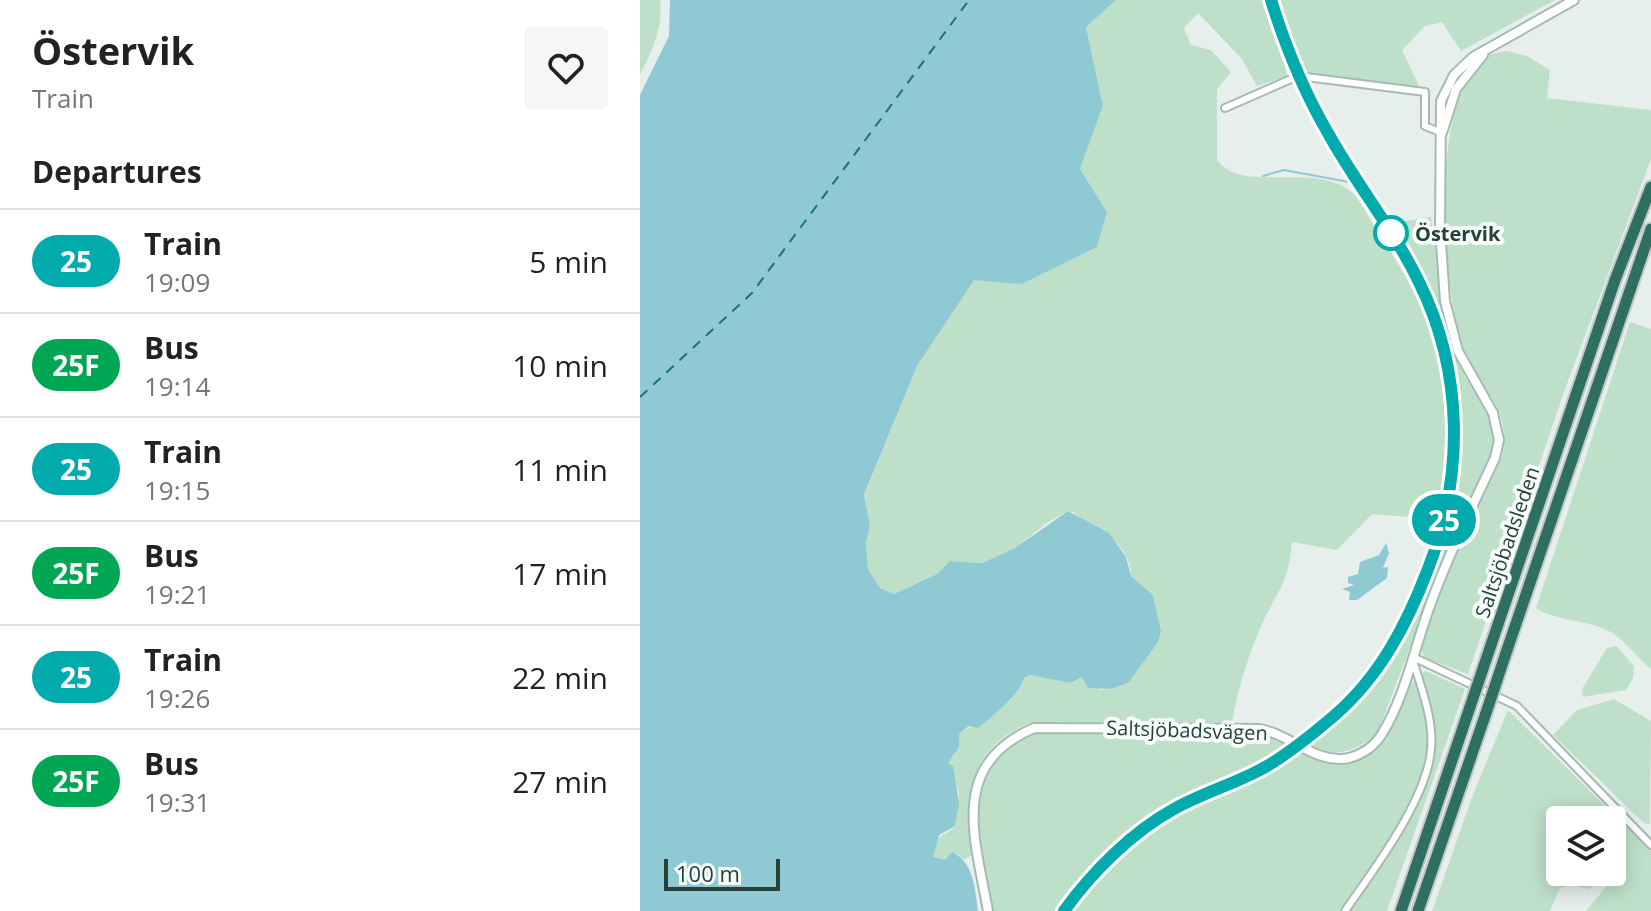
<!DOCTYPE html>
<html lang="en">
<head>
<meta charset="utf-8">
<style>
  :root { --surface:#fff; --page:#f6f6f6; --text:#222; --muted:#767676; --line:#e0e0e0 }
  body { margin:0; font-family:"Open Sans",sans-serif; background:var(--page); color:var(--text); height:100vh; display:flex; flex-direction:column; font-size:30px; white-space:nowrap }
  * { box-sizing:border-box; margin:0 }
  p { font-size:26px; color:var(--muted) }
  .icon { flex:none; width:44px; height:44px; fill:none; stroke:currentColor; stroke-width:2; stroke-linecap:round; stroke-linejoin:round }
  .map { position:relative; flex:1; overflow:hidden }
  .side { display:flex; flex-direction:column; background:var(--surface); width:640px }
  .side>* { flex:none }
  .badge { padding:0 16px; border-radius:26px; font-size:28px; line-height:52px }
  .fabs { position:absolute; left:906px; top:806px; display:grid; gap:16px }
  .fabs a { display:grid; place-items:center; width:80px; height:80px; border-radius:8px; background:var(--surface); box-shadow:0 4px 20px #0003; font-size:40px }
  .scale { position:absolute; left:24px; bottom:20px; width:116px; box-sizing:border-box; padding-left:8px; border:4px solid #24423a; border-top:0; font-size:22px; line-height:28px; white-space:nowrap; color:#24423a; -webkit-text-stroke:6px #f7fbf9; paint-order:stroke }
  .map>.badge { position:absolute; translate:-50% -50%; box-shadow:0 0 0 4px #fff }
  h2 { padding:0 32px; font-size:30px; line-height:72px }
  .round { display:grid; place-items:center; flex:none; width:84px; height:84px; border-radius:8px; background:var(--page) }
  .overview { display:flex; align-items:center; justify-content:space-between; height:136px; padding:0 32px }
  h1 { font-size:38px; font-weight:700; line-height:60px }
  ul { padding:0; list-style:none }
  li { display:flex; align-items:center; gap:24px; height:104px; padding:0 32px; border-top:2px solid var(--line) }
  li div { flex:1 }
  li b { display:block; font-size:30px }
  li em { font-style:normal }
  li .badge { min-width:88px; font-weight:700; text-align:center }
  main { display:flex; flex:1; min-height:0 }
  .map>svg:first-child { display:block }
  .green { fill:#bfe0c8; fill-rule:evenodd }
  .water { fill:#8ec9d4 }
  .lines { fill:none; stroke-linecap:round; stroke-linejoin:round }
  .stream { stroke:#8ec9d4; stroke-width:2 }
  .ferry { stroke:#1c6f80; stroke-width:2; stroke-dasharray:10 8; stroke-linecap:butt }
  .street-casing { stroke:#a8b8b2; stroke-width:10 }
  .secondary-casing { stroke:#a4bbb3; stroke-width:12 }
  .highway-casing { stroke:#c2cac8; stroke-width:15 }
  .street { stroke:#fff; stroke-width:6 }
  .secondary { stroke:#fff; stroke-width:8 }
  .highway { stroke:#2f6f62; stroke-width:11 }
  .rail-casing { stroke:#5f7d75; stroke-width:5 }
  .rail { stroke:#f7fbf9; stroke-width:2; stroke-dasharray:6; stroke-linecap:butt }
  .highway-bridge-casing { stroke:#c2cac8; stroke-width:15; stroke-linecap:butt }
  .highway-bridge { stroke:#2f6f62; stroke-width:11 }
  .line-casing { stroke:#fff; stroke-width:18 }
  .line { stroke:#00aaad; stroke-width:12 }
  .stop-dot { fill:#fff; stroke:#00aaad; stroke-width:4 }
  .labels { text-anchor:middle; dominant-baseline:central; stroke-width:8; stroke-linejoin:round; paint-order:stroke }
  .stop-label { font-size:20px; font-weight:bold; fill:#24423a; stroke:#f7fbf9; text-anchor:start }
  .street-label { font-size:20px; fill:#24423a; stroke:#f7fbf9 }
</style>
</head>
<body>
<main>
<section class="side">
<div class="overview"><div><h1>Östervik</h1><p>Train</p></div><a class="round"><svg class="icon" aria-label="heart" viewBox="0 0 24 24"><path d="M12 20l-8-8c-3-5 5-10 8-4 3-6 11-1 8 4z"/></svg></a></div>
<h2>Departures</h2>
<ul>
<li><span class="badge" style="background:#00aaad;color:#fff">25</span><div><b>Train</b><p>19:09</p></div><em>5 min</em></li>
<li><span class="badge" style="background:#00a651;color:#fff">25F</span><div><b>Bus</b><p>19:14</p></div><em>10 min</em></li>
<li><span class="badge" style="background:#00aaad;color:#fff">25</span><div><b>Train</b><p>19:15</p></div><em>11 min</em></li>
<li><span class="badge" style="background:#00a651;color:#fff">25F</span><div><b>Bus</b><p>19:21</p></div><em>17 min</em></li>
<li><span class="badge" style="background:#00aaad;color:#fff">25</span><div><b>Train</b><p>19:26</p></div><em>22 min</em></li>
<li><span class="badge" style="background:#00a651;color:#fff">25F</span><div><b>Bus</b><p>19:31</p></div><em>27 min</em></li>
</ul>
</section>
<div class="map">
<svg width="1011" height="911" viewBox="0 0 1011 911">
  <rect width="100%" height="100%" fill="#e6efeb"/>
  <path class="green" d="M0,0H20C23,30 13,48 0,75Z
    M476,0H629L647,76L617,86L602,59L558,13L544,28L551,45L571,50L591,72L577,89V160C601,194 672,162 709,190C722,200 733,226 743,240C805,334 828,417 798,529L770,517L732,514L697,550L652,542C648,585 640,586 623,622C608,655 598,688 592,723L392,722C330,746 324,794 335,853L324,860L317,854L305,860L292,857C294,833 303,839 315,826L319,793L308,763L315,753L319,734L365,705L378,692L385,677L390,675L430,683L442,677L460,690C494,689 505,657 521,631L513,595L491,576C491,541 455,530 433,512L428,511L408,522L375,548L342,563L311,561L297,574L254,594L240,588L228,569L226,542L230,525L224,496L277,366L334,279L382,284L457,247L467,212L440,169L463,106L446,27Z
    M636,0H915L821,51L802,22L785,26L762,50L780,88L663,74Z
    M867,51L887,56L910,70L907,98L1011,110V159L924,392L828,674L785,658L781,650L802,583L862,457C873,402 837,391 822,347C803,288 787,91 849,55C854,53 862,52 867,51Z
    M791,217L805,323L824,375L854,425L855,440L853,453L790,594L738,732C714,754 696,757 664,746C694,721 724,697 746,664C817,560 837,427 795,309C785,279 763,251 747,224Z
    M990,322L1011,329V669C992,653 982,634 957,626C936,619 914,620 896,608Z
    M976,646L994,666L993,678L986,690L943,697L942,689L967,648Z
    M786,671L825,689L747,911H429C456,873 496,834 537,812C577,790 620,776 657,750C671,760 687,765 705,763C768,755 746,693 786,671Z
    M974,699L1011,721L1010,824H1005L913,735L937,710Z
    M868,710L1011,851V911H946L966,887L961,883L948,889L931,885L920,888L910,911H792L834,792ZM920,820H972V872H920Z
    M395,731L624,734L652,745C615,771 571,784 531,806C487,832 449,870 419,911H353C340,831 311,779 395,731Z"/>
  <path class="water" d="M30,0H476L446,27L463,106L440,169L467,212L457,247L382,284L334,280L277,366L224,495L230,525L226,542L228,569L240,588L254,594L297,574L310,561L342,563L375,548L428,511L469,533L486,557L491,576L513,595L521,631L518,642L488,683L470,689L448,688L442,677L430,683L390,675L385,677L378,691L365,705L338,728L329,726L319,734V747L308,763L313,766L319,803L315,826L299,835L293,857L305,860L312,852C334,862 335,890 338,911H0V95L29,36Z
    M746,543L749,553L743,568L748,567L747,578L717,600H709L710,592L702,589L714,585L708,583V577L718,574L720,562L739,555Z"/>
  <g class="lines">
    <path class="stream" d="M623,176L644,170L709,182"/>
    <path class="ferry" d="M0,397L112,293L329,0"/>
    <g class="street-casing">
      <path id="street" d="M585,108L651,79L666,77L785,92V126L802,133
        M773,657L877,706L1011,845
        M705,911C734,869 786,801 791,750C794,719 781,688 773,660"/>
    </g>
    <g class="secondary-casing">
      <path id="secondary" d="M802,133L816,89L843,55
        M348,911C335,838 308,765 394,728L618,729C650,733 675,765 709,758C723,754 734,747 742,734C766,695 775,645 791,603C809,553 833,505 855,458L859,440L853,413L818,351L805,301L800,228L801,101L814,75L833,57L934,0"/>
    </g>
    <g class="highway-casing">
      <path id="highway" d="M851,645L975,280L1011,187
        M867,650L1011,229
        M761,911L830,707
        M778,911L846,713"/>
    </g>
    <use href="#street" class="street"/>
    <use href="#secondary" class="secondary"/>
    <use href="#highway" class="highway"/>
    <g class="rail-casing">
      <path id="rail" d="M424,911C453,872 492,832 534,809C564,792 598,783 627,766C651,752 674,733 695,715C740,676 766,624 788,569C825,476 823,373 779,282C754,230 716,184 688,133C664,92 645,45 631,0"/>
    </g>
    <use href="#rail" class="rail"/>
    <g class="highway-bridge-casing">
      <path id="highway-bridge" d="M830,707L851,645
        M846,713L867,650"/>
    </g>
    <use href="#highway-bridge" class="highway-bridge"/>
  </g>
  <g class="lines">
    <g class="line-casing">
      <path id="line" d="M424,911C452,872 492,832 534,809C564,792 598,783 627,766C651,752 674,733 695,715C740,676 767,624 788,569C824,476 824,373 779,282C754,230 716,184 688,133C664,92 645,45 631,0"/>
    </g>
    <use href="#line" class="line"/>
  </g>
  <circle class="stop-dot" cx="751" cy="233" r="16"/>
  <g class="labels">
    <g class="stop-label">
      <text x="775" y="233">Östervik</text>
    </g>
    <g class="street-label">
      <text transform="translate(867 542) rotate(-71)">Saltsjöbadsleden</text>
      <text transform="translate(547 730) rotate(2)">Saltsjöbadsvägen</text>
    </g>
  </g>
</svg>
<div class="fabs">
<a><svg class="icon" aria-label="layers" viewBox="0 0 24 24"><path d="M12 4l9 5-9 5-9-5zM3 14l9 5 9-5"/></svg></a>
</div>
<div class="scale">100 m</div>
<b class="badge" style="left:804px;top:520px;background:#00aaad;color:#fff">25</b>
</div>
</main>
</body>
</html>
